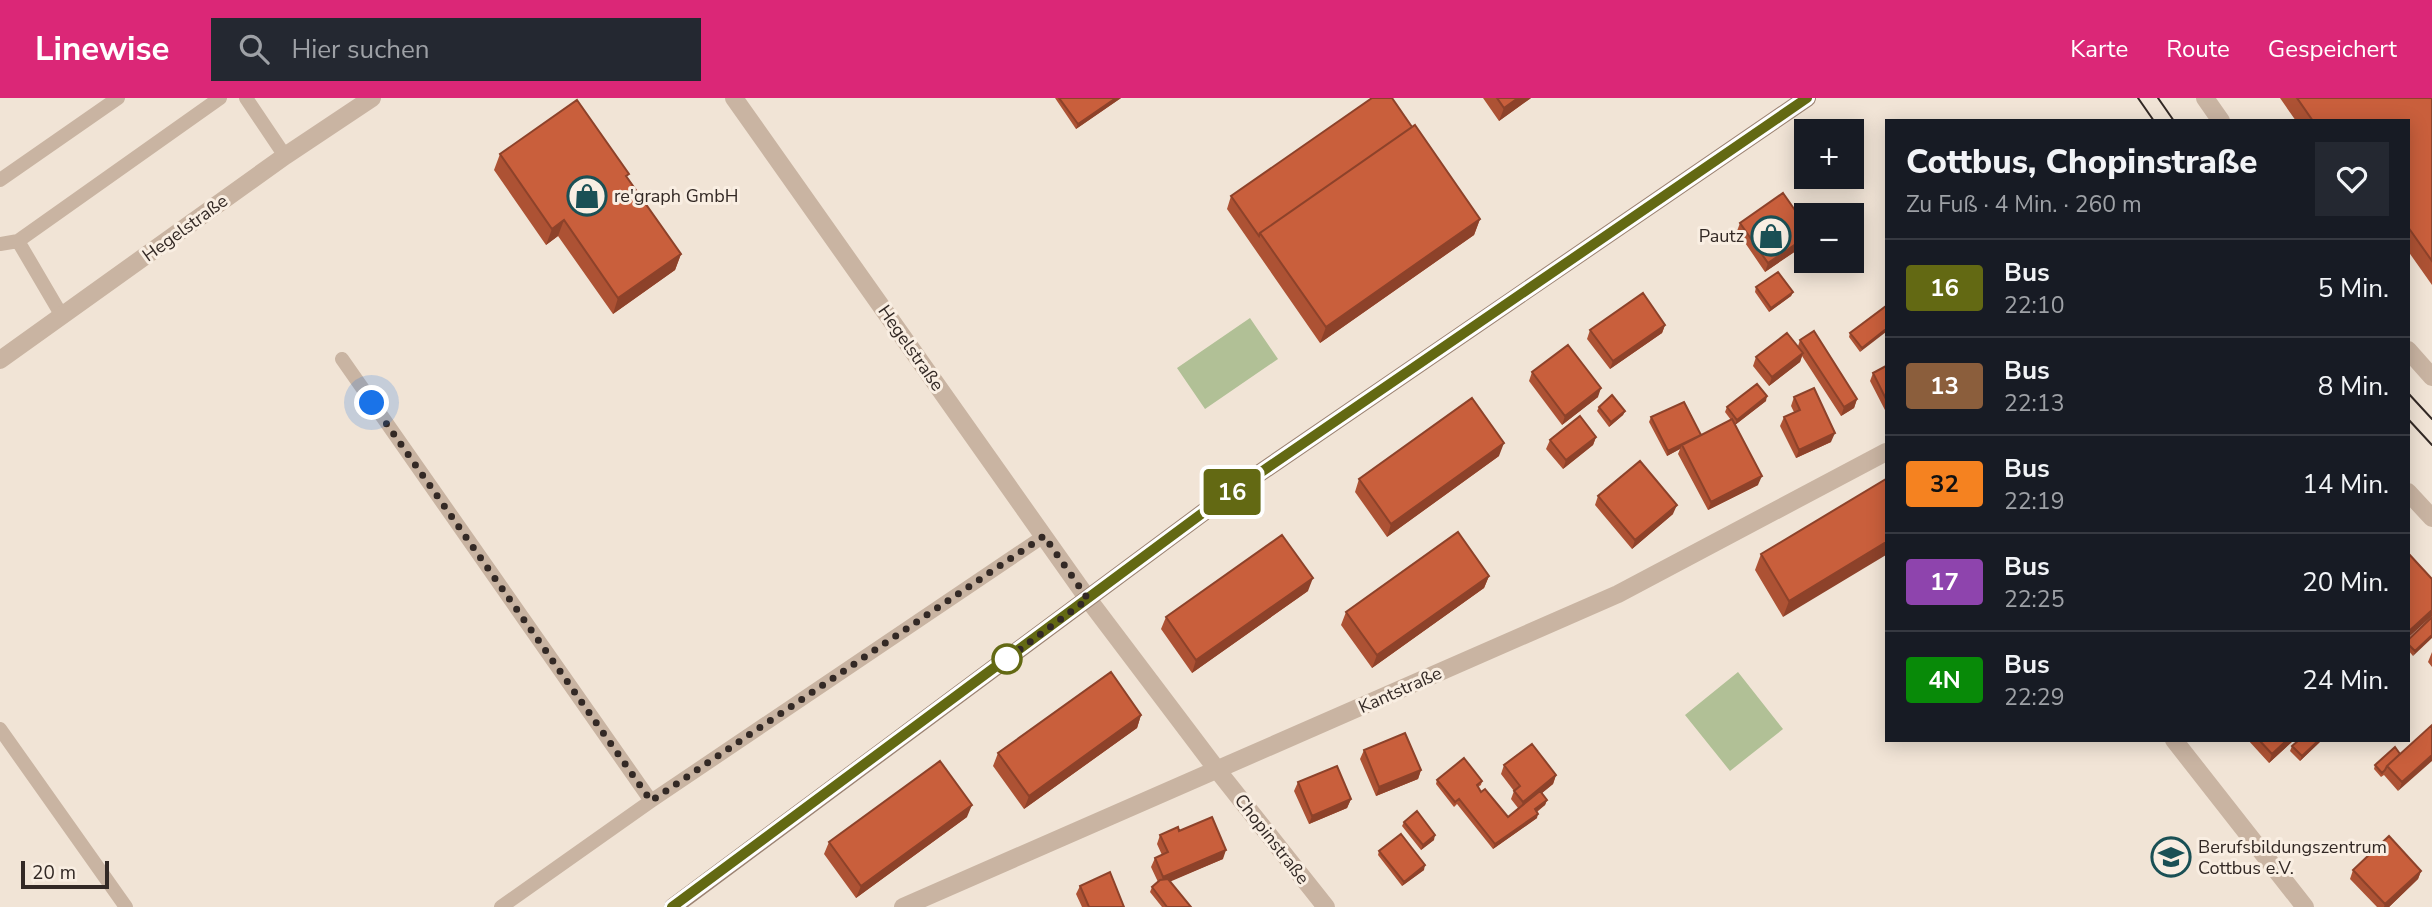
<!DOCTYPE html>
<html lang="de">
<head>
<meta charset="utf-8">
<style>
  :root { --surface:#171b24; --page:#242831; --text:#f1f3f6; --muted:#9ea1a6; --line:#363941; --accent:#db2777 }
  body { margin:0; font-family:"Nunito Sans",sans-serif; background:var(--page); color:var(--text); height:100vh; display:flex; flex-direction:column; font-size:26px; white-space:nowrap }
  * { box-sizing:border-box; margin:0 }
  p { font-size:23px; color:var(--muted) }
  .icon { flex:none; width:38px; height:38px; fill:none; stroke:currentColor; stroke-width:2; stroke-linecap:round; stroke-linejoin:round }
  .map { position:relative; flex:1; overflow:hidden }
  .panel { position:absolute; left:1885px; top:21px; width:525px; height:623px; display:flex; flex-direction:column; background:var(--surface); border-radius:0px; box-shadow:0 4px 18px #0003 }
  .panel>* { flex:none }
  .badge { padding:0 14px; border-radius:5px; font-size:24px; line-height:46px }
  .tools { position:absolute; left:1794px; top:21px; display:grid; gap:14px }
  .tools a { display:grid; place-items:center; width:70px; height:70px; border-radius:0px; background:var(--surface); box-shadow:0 4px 18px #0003; font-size:35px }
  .scale { position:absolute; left:21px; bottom:18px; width:88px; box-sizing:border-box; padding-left:7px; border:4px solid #332925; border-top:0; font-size:19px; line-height:24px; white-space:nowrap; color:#332925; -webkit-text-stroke:5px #f9eee2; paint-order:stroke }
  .you { position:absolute; width:35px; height:35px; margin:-18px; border:5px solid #fff; border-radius:50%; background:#1a73e8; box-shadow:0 0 0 10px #1a73e833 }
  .map>.badge { position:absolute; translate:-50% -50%; box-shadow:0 0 0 4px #fff }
  .round { display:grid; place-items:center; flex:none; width:74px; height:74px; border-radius:0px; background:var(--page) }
  .head { display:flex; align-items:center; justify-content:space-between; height:119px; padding:0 21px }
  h1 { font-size:33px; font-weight:800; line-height:52px }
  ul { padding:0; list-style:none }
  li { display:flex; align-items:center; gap:21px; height:98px; padding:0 21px; border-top:2px solid var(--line) }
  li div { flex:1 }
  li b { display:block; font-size:26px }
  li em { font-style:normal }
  li .badge { min-width:77px; font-weight:700; text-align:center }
  header { display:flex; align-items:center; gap:42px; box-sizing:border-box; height:98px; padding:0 35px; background:var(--accent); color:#fff }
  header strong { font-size:33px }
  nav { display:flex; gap:38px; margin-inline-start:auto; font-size:24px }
  .search { width:490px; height:63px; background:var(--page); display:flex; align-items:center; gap:18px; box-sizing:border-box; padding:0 24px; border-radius:0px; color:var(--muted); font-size:26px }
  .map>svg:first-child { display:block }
  .green { fill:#b1c096 }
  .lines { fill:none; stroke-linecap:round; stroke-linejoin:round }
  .lane { stroke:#c9b4a2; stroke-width:14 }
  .street { stroke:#c9b4a2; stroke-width:18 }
  .secondary { stroke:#9c8373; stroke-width:18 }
  .tram { stroke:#332925; stroke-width:2 }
  .wall { fill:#ad5234 }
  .shaded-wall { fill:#8d422a }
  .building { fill:#c95f3c; stroke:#8d422a; stroke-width:2 }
  .line-casing { stroke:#fff; stroke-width:16 }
  .line { stroke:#636913; stroke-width:10 }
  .walk { stroke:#332925; stroke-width:7; stroke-dasharray:0 12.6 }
  .stop-dot { fill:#fff; stroke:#636913; stroke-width:3.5 }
  .labels { text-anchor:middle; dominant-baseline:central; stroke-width:6; stroke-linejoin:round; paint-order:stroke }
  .poi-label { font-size:18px; fill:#332925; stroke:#f9eee2; text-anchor:start }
  .street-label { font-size:18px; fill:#332925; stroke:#f9eee2 }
</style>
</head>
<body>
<header>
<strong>Linewise</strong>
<div class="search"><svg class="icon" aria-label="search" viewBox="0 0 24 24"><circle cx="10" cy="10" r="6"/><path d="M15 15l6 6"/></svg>Hier suchen</div>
<nav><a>Karte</a><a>Route</a><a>Gespeichert</a></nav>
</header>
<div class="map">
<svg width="2432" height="809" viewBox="0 0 2432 809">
  <rect width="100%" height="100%" fill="#f1e4d6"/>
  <path class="green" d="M1250,220L1278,261L1205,311L1177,270Z
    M1738,574L1783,631L1730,673L1685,617Z"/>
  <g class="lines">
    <path class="lane" d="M246,0L285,58
      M0,82L118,0
      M18,143L62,218
      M0,146L18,143L220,0
      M342,261L651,703
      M0,631L126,809
      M501,809L651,703L1044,438"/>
    <path class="street" d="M734,0L1088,501L1218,673L1326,809
      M2205,0L2221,23
      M2408,252L2432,279
      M0,262L285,58L372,0
      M2408,394L2432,420
      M2174,642L2305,809
      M903,809L1618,496L1886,354"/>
    <path class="secondary" d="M673,809L1216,405L1807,0"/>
    <path class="tram" d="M2138,0L2154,23
      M2158,0L2174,23
      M2408,295L2432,321
      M2408,321L2432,347"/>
  </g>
  <path class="wall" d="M1055,0H1121L1076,31Z
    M1483,0H1531L1499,23Z
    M2280,0H2432V187L2408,153V23H2296Z
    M1412,29L1480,121L1474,137L1320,245L1227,111L1231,98Z
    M500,56L628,80L681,156L675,172L613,216L558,138L546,147L494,72Z
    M1740,125L1806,128V146L1765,174L1737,133Z
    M1756,189L1793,194L1791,198L1769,214L1755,194Z
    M1886,208L1860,254L1849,239L1850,235Z
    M1665,227L1662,235L1610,271L1587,241L1590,232Z
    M1800,242L1857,301L1854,310L1841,318L1802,258L1800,264L1769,288L1753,268L1756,259L1798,248Z
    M1886,268V314L1870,283L1873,275Z
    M1532,274L1598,299L1562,327L1529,283Z
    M1794,299L1831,344L1796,360L1780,328L1784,319L1794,314L1791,308Z
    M1766,303L1735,327L1758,387L1708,412L1678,356L1680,351L1667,358L1649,324L1651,319L1701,337L1731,322L1725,314L1727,309Z
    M1599,309L1625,313L1623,317L1609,329L1597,313Z
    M1596,339L1593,347L1563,371L1546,351L1550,342Z
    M1499,358L1387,439L1355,394L1359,381Z
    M1886,381L1783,519L1755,472L1761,456Z
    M1598,398L1673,416L1632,451L1595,407Z
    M1489,478L1484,490L1372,570L1341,527L1346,514Z
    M1308,493L1192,575L1161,531L1166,519Z
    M2432,519L2413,558L2408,552V542Z
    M2432,554V569L2428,564Z
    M1141,617L1137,630L1024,711L993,668L998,655Z
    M2432,627L2398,693L2384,677L2381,679L2374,671L2375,667L2400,656Z
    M2248,642H2294L2269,665Z
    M2322,642L2300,663L2290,653L2292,648Z
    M1364,652L1421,672L1418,681L1376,698L1360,661Z
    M1504,667L1556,677L1553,686L1542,695L1547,702L1545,707L1537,714V720L1493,751L1457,706L1454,709L1436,686L1437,682L1482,683L1481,687L1478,689L1481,694L1508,719L1518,710L1511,701L1514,693L1501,676Z
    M1298,684L1351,701L1347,710L1309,726L1294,693Z
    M967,719L856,800L824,756L829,744Z
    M1404,724L1434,742L1421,752L1402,728Z
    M1179,733L1223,761L1170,783L1191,809H1162L1150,794L1152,789L1158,784L1151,769L1155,760L1162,757L1157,746L1160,737Z
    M1379,753L1424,772L1402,788L1378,757Z
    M2353,772L2421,773L2418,781L2389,809H2377L2350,781Z
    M1080,788L1124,809H1082L1076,796Z"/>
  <path class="shaded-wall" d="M1116,0H1121L1076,31L1078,26Z
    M1518,0H1531L1499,23L1504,10Z
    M1480,121L1474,137L1320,245L1326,229Z
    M564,122L558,138L546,147L552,131Z
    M1806,139V146L1765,174L1768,165Z
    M681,156L675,172L613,216L618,200Z
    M1793,194L1791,198L1769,214L1771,210Z
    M1665,227L1662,235L1610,271L1613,263Z
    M1886,231V234L1860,254L1862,250Z
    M1803,255L1800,264L1769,288L1772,279Z
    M1601,290L1598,299L1562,327L1565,318Z
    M1767,298L1766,303L1735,327L1737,322Z
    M1857,301L1854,310L1841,318L1844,309Z
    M1625,313L1623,317L1609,329L1611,324Z
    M1835,335L1831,344L1796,360L1799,352Z
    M1701,337L1682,347L1680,351L1667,358L1668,353Z
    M1596,339L1593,347L1563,371L1566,362Z
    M1504,345L1499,358L1387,439L1391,426Z
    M1762,378L1758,387L1708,412L1711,404Z
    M1677,407L1673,416L1632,451L1635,442Z
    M1886,444V457L1783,519L1789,503Z
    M1489,478L1484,490L1372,570L1377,557Z
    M1313,480L1308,493L1192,575L1196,562Z
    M2432,512V518L2408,540V534Z
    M2432,537V540L2413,558L2415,553Z
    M1141,617L1137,630L1024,711L1029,698Z
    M2287,642H2294L2269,665L2272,656Z
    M2319,642H2322L2300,663L2302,658Z
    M2432,657V663L2398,693L2402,684Z
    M1421,672L1418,681L1376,698L1379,689Z
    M1556,677L1553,686L1520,713L1523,704Z
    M1351,701L1347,710L1309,726L1312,718Z
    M1547,702L1545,707L1533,716L1535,711Z
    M972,707L967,719L856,800L861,788Z
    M1538,716L1537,720L1493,751L1495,746Z
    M1435,737L1434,742L1421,752L1423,747Z
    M1226,752L1223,761L1160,788L1163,779Z
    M1425,767L1424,772L1402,788L1404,784Z
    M2421,773L2418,781L2389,809H2384L2385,806Z"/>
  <path class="building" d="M1059,0H1116L1078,26Z
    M1372,0H1392L1412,29L1260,135L1259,138L1231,98Z
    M1497,0H1518L1504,10Z
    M2297,0H2432V163L2408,129V23H2313Z
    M577,2L629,76L626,78L681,156L618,200L564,122L552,131L500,56Z
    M1415,27L1480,121L1326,229L1260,135Z
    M1783,95L1806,128V139L1768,165L1740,125Z
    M1778,174L1793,194L1771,210L1756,189Z
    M1643,195L1665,227L1613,263L1590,232Z
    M1886,208V231L1862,250L1850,235Z
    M1814,233L1857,301L1844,309L1800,242Z
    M1787,235L1803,255L1772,279L1756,259Z
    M1568,247L1601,290L1565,318L1532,274Z
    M1886,268V301L1873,275Z
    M1757,286L1767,298L1737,322L1727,309Z
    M1814,290L1835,335L1799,352L1784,319L1800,312L1794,299Z
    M1612,297L1625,313L1611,324L1599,309Z
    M1472,300L1504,345L1391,426L1359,381Z
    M1684,304L1701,337L1668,353L1651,319Z
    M1580,318L1596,339L1566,362L1550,342Z
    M1732,321L1762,378L1711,404L1682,347Z
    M1640,363L1677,407L1635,442L1598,398Z
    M1886,381V444L1789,503L1761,456Z
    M1458,434L1489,478L1377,557L1346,514Z
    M1282,437L1313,480L1196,562L1166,519Z
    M2408,455L2432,481V512L2408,534Z
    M2432,519V537L2415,553L2408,546V542Z
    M1111,574L1141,617L1029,698L998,655Z
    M2432,627V657L2402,684L2387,668Z
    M1405,635L1421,672L1379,689L1364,652Z
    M2259,642H2287L2272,656Z
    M2299,642H2319L2302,658L2292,648Z
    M1532,646L1556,677L1523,704L1514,693L1520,688L1504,667Z
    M2395,649L2400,656L2387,668L2385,672L2382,675L2375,667Z
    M1464,660L1482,683L1477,687L1481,694L1485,691L1508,719L1540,693L1547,702L1535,711L1538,716L1495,746L1459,701L1455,704L1437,682Z
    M940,663L972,707L861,788L829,744Z
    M1337,668L1351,701L1312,718L1298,684Z
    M1417,713L1435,737L1423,747L1404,724Z
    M1212,719L1226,752L1163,779L1155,760L1168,754L1160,737L1178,729L1179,733Z
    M1401,736L1425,767L1404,784L1379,753Z
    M2389,738L2421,773L2385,806L2353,772Z
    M1110,774L1124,809H1089L1080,788Z
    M1168,781L1191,809H1167L1152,789L1160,782Z"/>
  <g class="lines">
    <g class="line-casing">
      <path id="line" d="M672,809L1216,405L1807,0"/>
    </g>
    <use href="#line" class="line"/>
    <path class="walk" d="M372,305L651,703L1044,438L1088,501L1007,561"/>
  </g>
  <defs>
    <g id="shop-ring" transform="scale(2.0125)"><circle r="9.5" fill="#f9eee2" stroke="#1a5055" stroke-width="1.5"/><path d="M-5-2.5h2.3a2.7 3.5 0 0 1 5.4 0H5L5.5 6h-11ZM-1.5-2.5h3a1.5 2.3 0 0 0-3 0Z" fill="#1a5055"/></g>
    <g id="school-ring" transform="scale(2.0125)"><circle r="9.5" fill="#f9eee2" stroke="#1a5055" stroke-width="1.5"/><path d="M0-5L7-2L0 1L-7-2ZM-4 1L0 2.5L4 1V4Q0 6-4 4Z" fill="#1a5055"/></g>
  </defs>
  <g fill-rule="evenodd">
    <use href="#shop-ring" x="587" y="98"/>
    <use href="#shop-ring" x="1771" y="138"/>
    <use href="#school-ring" x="2171" y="759"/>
  </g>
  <circle class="stop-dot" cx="1007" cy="561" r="14"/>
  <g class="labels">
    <g class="poi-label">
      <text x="614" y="98">re'graph GmbH</text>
      <text x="1744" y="138" text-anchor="end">Pautz</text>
      <text x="2198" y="749">Berufsbildungszentrum<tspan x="2198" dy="21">Cottbus e.V.</tspan></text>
    </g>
    <g class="street-label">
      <text transform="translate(185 130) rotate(-36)">Hegelstraße</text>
      <text transform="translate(911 250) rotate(55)">Hegelstraße</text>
      <text transform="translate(1400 592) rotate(-24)">Kantstraße</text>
      <text transform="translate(1272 741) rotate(52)">Chopinstraße</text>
    </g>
  </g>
</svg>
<div class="tools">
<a>+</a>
<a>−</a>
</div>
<div class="scale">20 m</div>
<div class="you" style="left:372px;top:305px"></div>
<b class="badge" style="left:1232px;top:394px;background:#636913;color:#fff">16</b>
<section class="panel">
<div class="head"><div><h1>Cottbus, Chopinstraße</h1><p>Zu Fuß · 4 Min. · 260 m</p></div><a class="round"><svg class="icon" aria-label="heart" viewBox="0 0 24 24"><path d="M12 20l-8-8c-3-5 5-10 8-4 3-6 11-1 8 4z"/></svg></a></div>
<ul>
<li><span class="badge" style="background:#636913;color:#fff">16</span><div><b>Bus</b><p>22:10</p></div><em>5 Min.</em></li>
<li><span class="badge" style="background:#8b5e3c;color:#fff">13</span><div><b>Bus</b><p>22:13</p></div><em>8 Min.</em></li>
<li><span class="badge" style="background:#f58220;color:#111">32</span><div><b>Bus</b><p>22:19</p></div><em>14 Min.</em></li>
<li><span class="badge" style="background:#8e44ad;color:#fff">17</span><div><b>Bus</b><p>22:25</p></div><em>20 Min.</em></li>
<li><span class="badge" style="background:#088a08;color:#fff">4N</span><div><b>Bus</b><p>22:29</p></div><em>24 Min.</em></li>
</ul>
</section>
</div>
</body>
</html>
